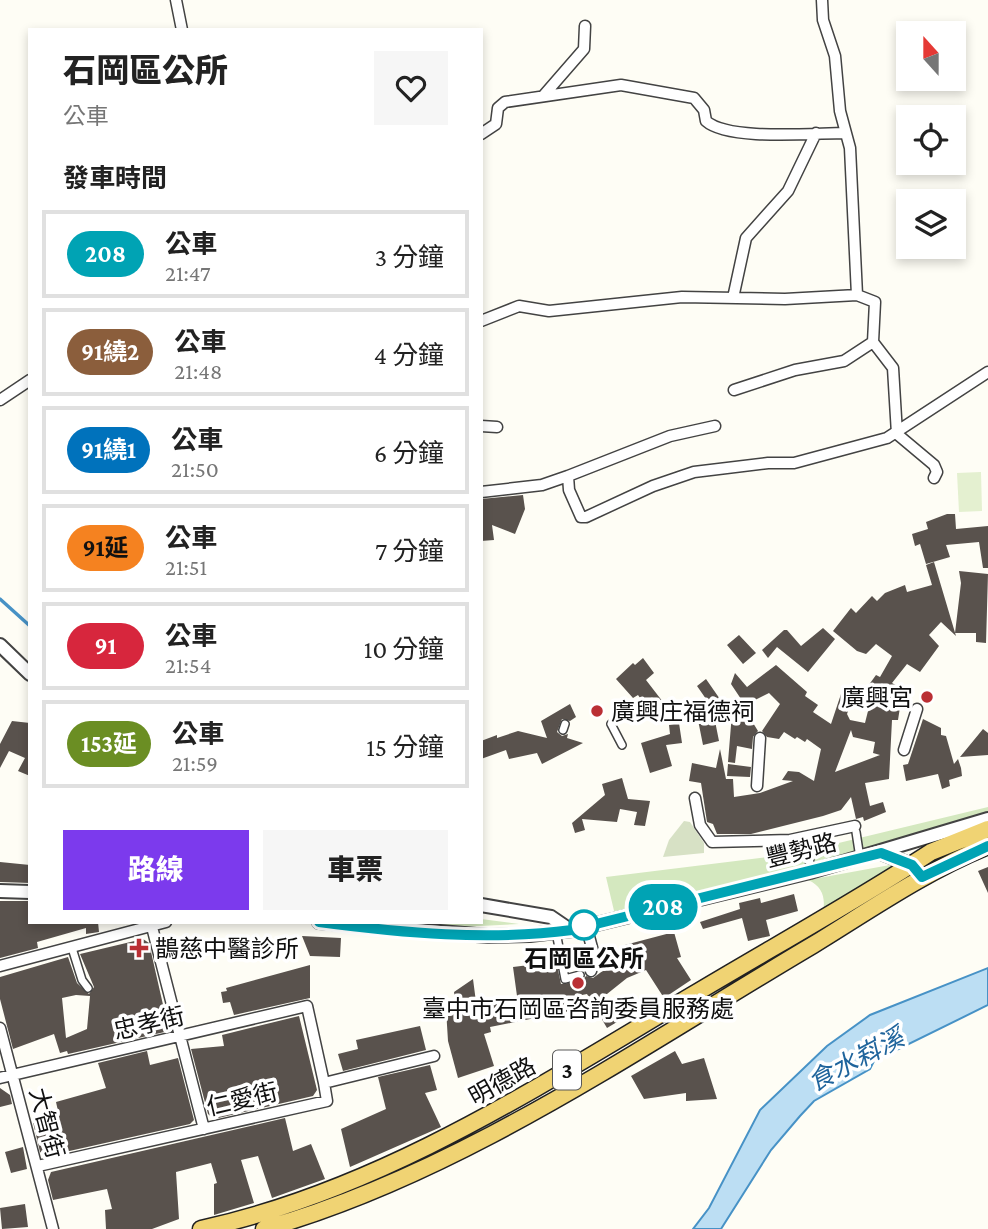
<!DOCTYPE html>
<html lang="zh-TW">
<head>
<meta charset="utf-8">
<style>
  :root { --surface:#fff; --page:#f6f6f6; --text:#222; --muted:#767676; --line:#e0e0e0; --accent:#7c3aed }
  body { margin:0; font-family:"Crimson Pro","Noto Sans TC",serif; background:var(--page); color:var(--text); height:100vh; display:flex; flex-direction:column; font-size:26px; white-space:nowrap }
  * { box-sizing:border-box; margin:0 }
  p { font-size:23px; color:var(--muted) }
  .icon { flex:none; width:38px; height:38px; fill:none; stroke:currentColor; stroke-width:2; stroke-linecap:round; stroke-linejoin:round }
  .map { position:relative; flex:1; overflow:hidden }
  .panel { position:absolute; left:28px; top:28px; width:455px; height:896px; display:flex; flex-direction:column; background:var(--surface); border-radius:0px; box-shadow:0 4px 10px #0003 }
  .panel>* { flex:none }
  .badge { padding:0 14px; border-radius:23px; font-size:24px; line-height:46px }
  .needle { width:46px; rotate:339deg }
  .buttons { position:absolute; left:896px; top:21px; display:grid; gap:14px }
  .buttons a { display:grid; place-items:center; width:70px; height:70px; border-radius:0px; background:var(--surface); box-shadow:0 4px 10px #0003; font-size:35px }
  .map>.badge { position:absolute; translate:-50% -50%; box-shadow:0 0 0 4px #fff }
  h2 { padding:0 35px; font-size:26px; line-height:63px }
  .round { display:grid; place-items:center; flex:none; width:74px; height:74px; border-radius:0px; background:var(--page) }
  .summary { display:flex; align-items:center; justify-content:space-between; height:119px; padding:0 35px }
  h1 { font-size:33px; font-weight:800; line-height:52px }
  .action { display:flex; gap:14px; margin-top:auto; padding:14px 35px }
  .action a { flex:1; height:80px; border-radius:0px; background:var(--accent); color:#fff; font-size:28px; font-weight:800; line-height:80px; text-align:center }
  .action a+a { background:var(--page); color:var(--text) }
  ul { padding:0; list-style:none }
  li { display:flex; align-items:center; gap:21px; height:88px; margin:0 14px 10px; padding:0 21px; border:4px solid var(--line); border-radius:0px }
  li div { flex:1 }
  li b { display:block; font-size:26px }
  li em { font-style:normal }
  li .badge { min-width:77px; font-weight:700; text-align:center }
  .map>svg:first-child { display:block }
  .green { fill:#d4e8bf }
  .cemetery { fill:#d7e1c5 }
  .pitch { fill:#e4f0d0 }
  .water { fill:#bcdef3; stroke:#4792c6; stroke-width:2 }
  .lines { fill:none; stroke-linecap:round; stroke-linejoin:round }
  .stream { stroke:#4792c6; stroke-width:3.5 }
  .building { fill:#59524d; fill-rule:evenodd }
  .pedestrian-casing { stroke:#434343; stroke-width:10 }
  .minor-casing { stroke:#434343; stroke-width:13 }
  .tertiary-casing { stroke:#434343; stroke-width:16 }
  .primary-casing { stroke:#212121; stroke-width:19 }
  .pedestrian { stroke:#fff; stroke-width:7 }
  .minor { stroke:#fff; stroke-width:10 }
  .tertiary { stroke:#fff; stroke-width:12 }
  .primary { stroke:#f0d373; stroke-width:16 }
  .line-casing { stroke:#fff; stroke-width:16 }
  .line { stroke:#00a3b4; stroke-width:10 }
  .poi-dot { fill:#ba2f34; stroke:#fff; stroke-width:2.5 }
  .stop-dot { fill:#fff; stroke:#00a3b4; stroke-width:3.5 }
  .labels { text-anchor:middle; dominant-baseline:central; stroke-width:7; stroke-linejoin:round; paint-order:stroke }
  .shield { fill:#fff; stroke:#585858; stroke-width:2 }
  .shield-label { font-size:23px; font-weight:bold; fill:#101010 }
  .poi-label { font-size:24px; fill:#101010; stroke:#fff; text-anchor:start }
  .street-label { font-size:24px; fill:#101010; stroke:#fff }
  .stop-label { font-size:24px; font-weight:bold; fill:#101010; stroke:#fff }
  .water-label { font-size:26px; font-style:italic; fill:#1f649c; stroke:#fff }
</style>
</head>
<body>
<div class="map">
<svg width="988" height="1229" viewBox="0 0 988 1229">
  <rect width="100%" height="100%" fill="#fefdf5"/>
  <path class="green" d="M988,807V815L876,852L615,915L606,877L793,854Z
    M890,865L905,869L821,920C826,903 826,888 808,880Z
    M481,919L519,924L441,928L437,922H481Z"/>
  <path class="cemetery" d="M684,821L690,822L704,843V853L663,857L669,840Z"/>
  <path class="pitch" d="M981,472L982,511L959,512L957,473Z"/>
  <path class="water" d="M988,968V1005L874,1061L870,1069L814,1101L800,1116L771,1150L721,1229H693L709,1208L760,1110L827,1046L870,1015Z"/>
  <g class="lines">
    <path class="stream" d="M0,599L30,626"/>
  </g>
  <path class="building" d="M523,495L525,509L515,534L492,525L494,540L481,541V499Z
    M947,514H955L956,529L988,526V568H983L979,542L946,545L950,557L926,564L920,544L915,546L912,534L928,529L926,522Z
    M934,562L956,636L941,622L929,635L939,646L920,672L907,664L892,683L899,687L901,701L898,720H892L889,779L865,783L870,806L883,802L886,812L864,821L863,817L856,819L851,797L841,810L823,816L751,834H717L713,824L707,822L701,783L689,781L692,763L716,768L720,749L726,779H733L734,797L760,793L793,781L782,780L788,771L799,772L814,781L821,749L807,739L805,742L797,737L795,739L784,732L779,739L767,737L762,731L780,704L769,693L745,705L731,684L735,673L747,687L776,665L807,692L805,696L818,705L813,712L831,724L843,688L854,694L847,714L850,720L865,723L872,695L863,693L876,675L880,677L892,656L876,644L866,654L857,651L833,631L851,608L856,613L872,596L877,601L885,593L905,585L907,592L932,585L926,565ZM851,730L853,737L875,742L873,753L880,755L835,772Z
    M959,571L988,574L986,643L976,642V633H955L961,583Z
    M823,628L835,639L808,672L777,647L768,658L762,650L784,630H787L801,646Z
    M739,635L756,653L743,664L727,645Z
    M643,658L654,673L646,680L663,702L645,705L638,695L633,698L616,679L633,663L635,665Z
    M706,679L722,702L713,709L697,686Z
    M570,704L576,717L570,721L562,719L557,732L562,736L568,734L567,738L583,743L542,764L537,753L509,759L506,750L481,759V741L497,735V738L518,731L547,738L541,721Z
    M742,705L758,731L753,737L752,749L737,746L735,763L728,762L732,713Z
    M714,716L719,741L703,745L698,720Z
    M923,719L941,728V735L946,736L954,764L958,759L961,768L962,776L949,780L950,786L942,789L938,774L906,781L903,765L908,764Z
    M12,721L30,723V776L18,771L25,758L9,751L0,768V744Z
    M679,723L682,743L666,745L672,766L650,773L641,743L670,734L669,725Z
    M983,729L988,733V755L960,757Z
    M728,764L751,767L750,777L727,776Z
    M622,778L628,799L650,801L645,826L634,825L637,812L620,809L617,822L582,819L585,830L575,833L572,823L605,795L602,784Z
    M0,862L30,865V883L0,882Z
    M988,867V893L978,871Z
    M794,894L798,911L766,920L770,936L748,941L742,918L703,929L700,922L740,909L739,903L760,898L761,903Z
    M0,901H30V922H98L99,932L86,934V928L37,942L38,948L0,958Z
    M674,932L681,957L677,958L691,980L664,998L646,970L627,978L602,998L617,1022L607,1028L587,994L567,998L570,1011L490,1027L491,1032L484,1034L494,1066L458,1078L448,1041L446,1009L456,1004L454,992L473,979L476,1002L517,996L513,967L545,963L542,950L553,947L561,984L582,981L586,976L593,978L604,970L626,965L621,946Z
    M302,936L341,938L340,957L310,956Z
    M143,939L149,943L169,1031L68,1054L67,1051L60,1053L54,1034L13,1049L0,999V977L68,957L77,983L89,994L94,987L80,954ZM76,995L90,996L87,1029L66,1038L62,998Z
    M310,965V998L234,1015L230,1002L223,1003L221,992L227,991L226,988Z
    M299,1016L317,1090L313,1096L214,1119L208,1114L191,1049L224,1046L222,1035Z
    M420,1026L426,1050L343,1071L338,1054L358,1049L356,1040Z
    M147,1051L150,1065L178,1058L194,1120L190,1124L47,1156L40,1152L33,1122L54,1116L58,1111L56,1102L106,1088L98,1063Z
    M675,1051L682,1064L704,1058L717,1099L686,1101V1093L644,1099L631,1076Z
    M430,1065L437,1090L425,1093L441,1127L350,1167L341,1129L386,1109L378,1077Z
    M0,1088L10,1095L12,1104L0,1107Z
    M285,1118L293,1151L311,1144L325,1179L272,1198L258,1156L241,1160L254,1203L214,1215V1184L217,1183L211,1163L176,1172L179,1219L152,1229H106L105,1210L112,1209L107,1189L53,1200L48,1180L51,1172Z
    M23,1147L27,1169L11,1173L5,1152Z
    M25,1204L28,1227L2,1229L0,1208Z"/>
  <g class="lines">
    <g class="pedestrian-casing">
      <path id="pedestrian" d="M611,724L622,745
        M563,730L565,724
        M856,832L860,858
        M809,844L810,872
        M556,932L565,979L580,975
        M72,948L82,980L88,988"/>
    </g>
    <g class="minor-casing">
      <path id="minor" d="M176,0L182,30
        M822,0L823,20L835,56L840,111L850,148L857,295L875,302L873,342L893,368L897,434L934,465L937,472L934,478
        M544,95L584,49L585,26
        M481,134L496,124L498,108L505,102L621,85L694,98L704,110L706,121C728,141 813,133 845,133
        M733,298L746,238L788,191L816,133
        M481,321L519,306L549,311L682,297L785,299L857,295
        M734,390L795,370L844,361L873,342
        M0,400L30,380
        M481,426L497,427
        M568,476L670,436L715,426
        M481,492L542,485L568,476L569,490L581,517H586L653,486L694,472L768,463H794L887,438L988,372
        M904,750L917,709
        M757,786L760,738
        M695,798L700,825L712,842L790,840L855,826
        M586,925L595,959L591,971
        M152,927L204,1129
        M0,966L166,922
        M0,1028L53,1229
        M0,1078L307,1006L324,1083
        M38,1166L327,1101L324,1083L434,1056"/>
    </g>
    <g class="tertiary-casing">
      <path id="tertiary" d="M0,645L30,674
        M881,853L912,865L922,878
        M0,891L30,892
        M481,905L551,917L570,930
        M319,922L488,936L530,935L572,930L810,872L988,819"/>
    </g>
    <g class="primary-casing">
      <path id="primary" d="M201,1229C380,1190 536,1088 691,996C771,948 853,903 931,852L988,829
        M264,1229C459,1174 640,1047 813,945C870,910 926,871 988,846"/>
    </g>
    <use href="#pedestrian" class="pedestrian"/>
    <use href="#minor" class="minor"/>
    <use href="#tertiary" class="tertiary"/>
    <use href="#primary" class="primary"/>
  </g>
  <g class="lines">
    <g class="line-casing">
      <path id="line" d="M319,922C402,933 489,941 572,930L881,853L912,865L922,877L988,846"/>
    </g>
    <use href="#line" class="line"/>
  </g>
  <g class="poi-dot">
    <circle cx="927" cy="697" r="7"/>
    <circle cx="597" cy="711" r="7"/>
    <path d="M135.5 937.5h7v7h7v7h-7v7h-7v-7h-7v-7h7z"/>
    <circle cx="578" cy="983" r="7"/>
  </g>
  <circle class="stop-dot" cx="584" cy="925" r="14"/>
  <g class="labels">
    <rect class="shield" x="553" y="1050.5" width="28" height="39" rx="5"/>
    <g class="shield-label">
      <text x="567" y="1070">3</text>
    </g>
    <g class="poi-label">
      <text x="913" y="697" text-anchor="end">廣興宮</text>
      <text x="611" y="711">廣興庄福德祠</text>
      <text x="155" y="948">鵲慈中醫診所</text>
      <text x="578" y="1008" text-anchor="middle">臺中市石岡區咨詢委員服務處</text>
    </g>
    <g class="street-label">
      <text transform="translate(801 850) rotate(-14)">豐勢路</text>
      <text transform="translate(149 1023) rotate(-13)">忠孝街</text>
      <text transform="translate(502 1081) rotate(-29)">明德路</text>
      <text transform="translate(242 1099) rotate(-13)">仁愛街</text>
      <text transform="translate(47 1123) rotate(75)">大智街</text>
    </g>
    <g class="stop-label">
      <text x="584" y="958">石岡區公所</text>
    </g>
    <g class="water-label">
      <text transform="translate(856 1060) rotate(-28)">食水嵙溪</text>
    </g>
  </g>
</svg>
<div class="buttons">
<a><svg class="needle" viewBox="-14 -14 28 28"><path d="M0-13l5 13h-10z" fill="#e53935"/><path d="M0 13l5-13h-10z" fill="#767676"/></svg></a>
<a><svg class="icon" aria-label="locate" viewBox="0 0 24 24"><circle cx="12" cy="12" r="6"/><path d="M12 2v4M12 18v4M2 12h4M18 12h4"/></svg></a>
<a><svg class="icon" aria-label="layers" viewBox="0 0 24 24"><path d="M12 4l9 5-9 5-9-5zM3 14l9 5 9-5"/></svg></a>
</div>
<b class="badge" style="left:663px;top:907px;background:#00a3b4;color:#fff">208</b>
<section class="panel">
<div class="summary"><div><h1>石岡區公所</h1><p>公車</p></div><a class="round"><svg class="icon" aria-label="heart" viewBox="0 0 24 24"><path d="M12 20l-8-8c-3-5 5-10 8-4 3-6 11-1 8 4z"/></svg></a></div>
<h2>發車時間</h2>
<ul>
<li><span class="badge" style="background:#00a3b4;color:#fff">208</span><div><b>公車</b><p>21:47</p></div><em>3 分鐘</em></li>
<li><span class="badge" style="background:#8b5e3c;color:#fff">91繞2</span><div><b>公車</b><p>21:48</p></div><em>4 分鐘</em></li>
<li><span class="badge" style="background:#0072bc;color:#fff">91繞1</span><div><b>公車</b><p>21:50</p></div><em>6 分鐘</em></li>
<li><span class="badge" style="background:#f58220;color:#111">91延</span><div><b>公車</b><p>21:51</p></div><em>7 分鐘</em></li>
<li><span class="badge" style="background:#d7263d;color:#fff">91</span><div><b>公車</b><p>21:54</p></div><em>10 分鐘</em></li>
<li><span class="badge" style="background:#6b8e23;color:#fff">153延</span><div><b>公車</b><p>21:59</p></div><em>15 分鐘</em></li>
</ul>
<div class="action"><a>路線</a><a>車票</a></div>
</section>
</div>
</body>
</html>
